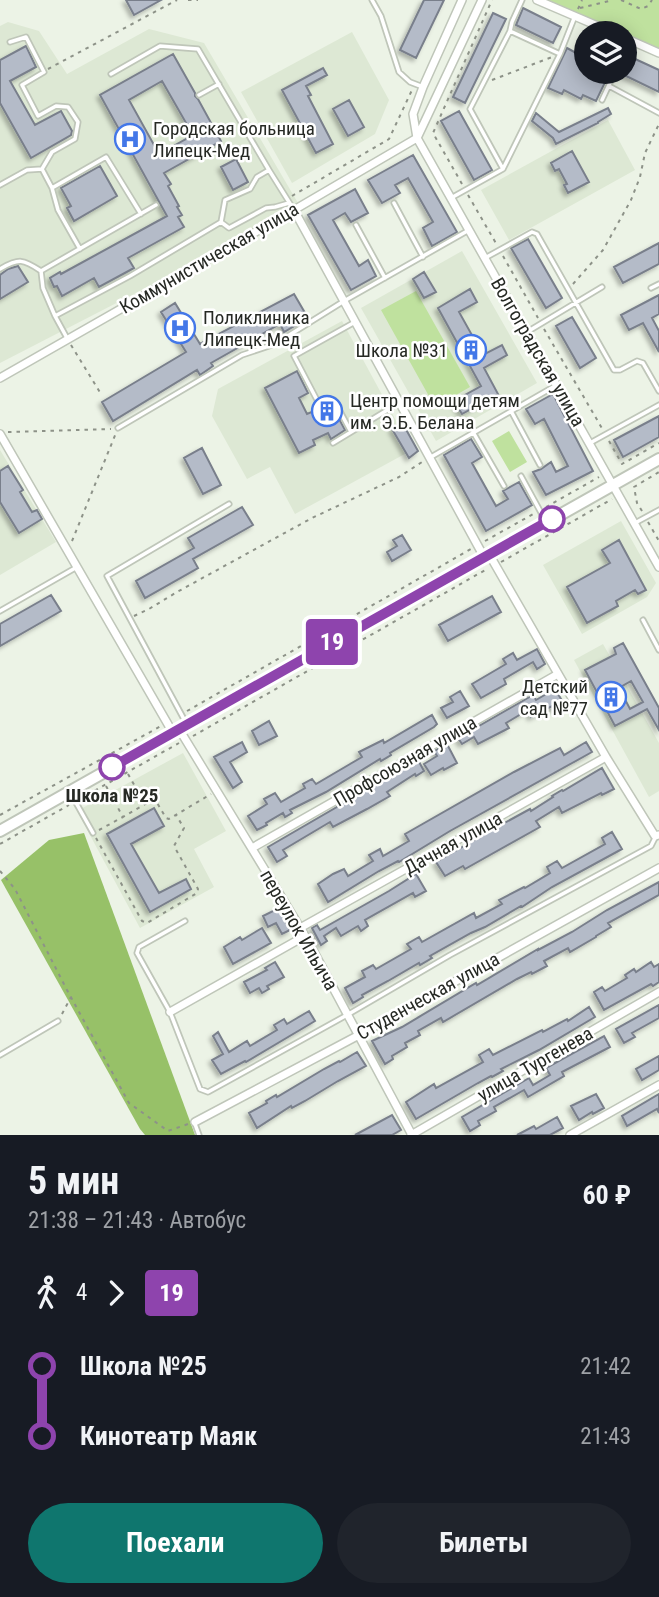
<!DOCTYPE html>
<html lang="ru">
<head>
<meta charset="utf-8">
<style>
  :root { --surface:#171b24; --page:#20242c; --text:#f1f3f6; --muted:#9ea1a6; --accent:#0f766e }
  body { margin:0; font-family:"Roboto Condensed",sans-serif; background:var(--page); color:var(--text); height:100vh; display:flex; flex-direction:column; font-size:26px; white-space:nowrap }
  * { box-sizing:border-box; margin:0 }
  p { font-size:23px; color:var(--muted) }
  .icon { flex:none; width:38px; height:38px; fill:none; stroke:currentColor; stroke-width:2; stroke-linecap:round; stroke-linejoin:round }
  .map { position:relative; height:1135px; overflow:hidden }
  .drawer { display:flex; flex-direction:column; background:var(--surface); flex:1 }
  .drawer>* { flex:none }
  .badge { padding:0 14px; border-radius:5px; font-size:24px; line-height:46px }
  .buttons { position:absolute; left:574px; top:21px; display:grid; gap:14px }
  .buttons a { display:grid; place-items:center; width:63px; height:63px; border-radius:50%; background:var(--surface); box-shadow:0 4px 18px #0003; font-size:35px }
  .map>.badge { position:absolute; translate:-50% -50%; box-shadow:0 0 0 4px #fff }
  .legs { display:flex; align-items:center; gap:10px; height:77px; padding:0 28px; font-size:23px }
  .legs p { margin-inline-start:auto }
  .headline { display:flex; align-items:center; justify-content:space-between; height:119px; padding:0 28px }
  h1 { font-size:38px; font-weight:700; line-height:52px }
  .button { display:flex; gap:14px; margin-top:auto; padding:14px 28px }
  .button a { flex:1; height:80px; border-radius:42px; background:var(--accent); color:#fff; font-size:28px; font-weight:700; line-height:80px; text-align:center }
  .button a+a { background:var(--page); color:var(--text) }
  ul { padding:0 28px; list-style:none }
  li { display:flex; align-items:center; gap:24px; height:70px; font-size:26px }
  li i { display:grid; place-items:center; width:10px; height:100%; margin:0 9px; background:currentColor }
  li i::after { content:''; width:18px; height:18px; margin:-9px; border:5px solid; border-radius:50%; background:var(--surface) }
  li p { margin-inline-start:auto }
  li:first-child i { background:linear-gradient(#0000 50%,currentColor 0) }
  li:last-child i { background:linear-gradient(currentColor 50%,#0000 0) }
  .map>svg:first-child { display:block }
  .built { fill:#dde8d4 }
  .green { fill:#bfe19e }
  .forest { fill:#97c168 }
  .building { fill:#b4bbc8; stroke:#797f8b; stroke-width:2; fill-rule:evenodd; filter:url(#shadow) }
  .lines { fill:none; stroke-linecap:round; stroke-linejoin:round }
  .lane-casing { stroke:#bfc6b9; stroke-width:7 }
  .street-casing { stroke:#bfc6b9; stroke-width:10 }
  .secondary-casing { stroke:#bfc6b9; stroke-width:14 }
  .path { stroke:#8d9288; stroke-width:2; stroke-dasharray:3.5 5; stroke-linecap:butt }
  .lane { stroke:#fff; stroke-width:3.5 }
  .street { stroke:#fff; stroke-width:7 }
  .secondary { stroke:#fff; stroke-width:10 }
  .line-1-casing { stroke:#fff; stroke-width:16 }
  .line-1 { stroke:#8e44ad; stroke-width:10 }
  .stop-1-dot { fill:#fff; stroke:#8e44ad; stroke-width:3.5 }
  .labels { text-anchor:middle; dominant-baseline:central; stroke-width:5; stroke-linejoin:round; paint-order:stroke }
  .poi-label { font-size:19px; fill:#262924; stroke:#fff; text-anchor:start }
  .street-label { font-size:19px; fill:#262924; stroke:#fff }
  .stop-label { font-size:19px; font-weight:bold; fill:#262924; stroke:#fff }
</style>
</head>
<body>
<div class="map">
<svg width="659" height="1135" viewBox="0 0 659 1135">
  <defs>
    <filter id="shadow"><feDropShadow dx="-3" dy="3" stdDeviation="2" flood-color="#0004"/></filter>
  </defs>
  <rect width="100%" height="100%" fill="#ecf3e6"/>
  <path class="built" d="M8,22L39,31L67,74L149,29L204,43L298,203L165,278L0,363V26Z
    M352,32L389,100L375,134L292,183L241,92Z
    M608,120L635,170L509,240L481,190Z
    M462,251L537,383L436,441L361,308Z
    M342,321L412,450L295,514L270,467L247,479L212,416L218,389Z
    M0,450L56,542L0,575Z
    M621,521L656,583L647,597L582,634L543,565Z
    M603,644L659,743V791L649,797L574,660Z
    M183,753L226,831L194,849L214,887L140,928L77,811Z"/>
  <path class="green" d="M543,0H659V51L625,36V33H619Z
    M416,291L470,387L435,407L381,310Z
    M509,431L527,462L510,472L492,441Z"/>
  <path class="forest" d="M84,833L195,1135H145L140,1129L1,880L49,840Z"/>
  <path class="building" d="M126,0H161L134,15Z
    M424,0H444L416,58L400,50Z
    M523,8L561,27L553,43L516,25Z
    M493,13L506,19L465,103L453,97Z
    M586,36V72H610L596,101L583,95L581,99L564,90L562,94L548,88L567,48L578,54Z
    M26,46L36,67L10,81L35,125L61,111L72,131L71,135L31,158L0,103V60Z
    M173,54L195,93V96L198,99L221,141L164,173L171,184L168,186L179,206L177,207L182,215L178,217L184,227L128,258L134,268L99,287L94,278L62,296L57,286L54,287L50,278L60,272L61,274L167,216L100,95ZM162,81L193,135L159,154L129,100Z
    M633,58L659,70V92L624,75Z
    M323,68L327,75L306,86L311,95L308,96L333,144L316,153L282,90Z
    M349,100L364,127L348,136L333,109Z
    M608,108L611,114L598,122V123L556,144L553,138L532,121L536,113L559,132Z
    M459,111L492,170L474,180L441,121Z
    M572,151L589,182L568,193L564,185L567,184L559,169L555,171L551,163Z
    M413,155L457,232L432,246L423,228L433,222L408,178L395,185L400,193L382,203L368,180Z
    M236,159L248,182L233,190L221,167Z
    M100,166L117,196L74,221L67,208L71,206L61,188Z
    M355,189L368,213L351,222L345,213L333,220L359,266L368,260L376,276L351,290L308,215Z
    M528,239L562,298L546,308L511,248Z
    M659,243V264L623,283L614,267Z
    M18,266L28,282L0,299V275L8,269Z
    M424,272L436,292L424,298L413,279Z
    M470,289L477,302L459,312L483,355L502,345L507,355L484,368L498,394L462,414L454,401L481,386L438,308Z
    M294,294L308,318L284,332L280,324L211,363L213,366L200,375L197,370L113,421L102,402L186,352L161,312L175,303L200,344Z
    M659,295V314L652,318L659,331V352L643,323L629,330L621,315Z
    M572,317L596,358L580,368L556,326Z
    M297,371L308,393L299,398L307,414L331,404L345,430L331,439L328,433L313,440L315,445L299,453L265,388Z
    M553,394L593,471L546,495L533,472L541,469L551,462L556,472L568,466L544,419L535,424L526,409Z
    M659,416V437L623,457L614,440Z
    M403,424L418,451L409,458L392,429Z
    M471,439L482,457L472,463L496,506L508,499L503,491L519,482L532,505L486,531L444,455Z
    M202,448L221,485L203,494L184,458Z
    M8,466L23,490L20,492L32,512L37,510L42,519L19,533L0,502V471Z
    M242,507L253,525L193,559L198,568L145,598L136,581L194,548L188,538Z
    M402,535L411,550L392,561L387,552L397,546L393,540Z
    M619,540L646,590L638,594L635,590L616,601L618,606L587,623L567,587L610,563L602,550Z
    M51,595L61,611L0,646V624Z
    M492,596L501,612L448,641L439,625Z
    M623,643L659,708V730L647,709L615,726L585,670L616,654L614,648ZM631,681L643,702L630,709L619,688Z
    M537,649L545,664L537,669L533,662L504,679L506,684L481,698L472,684L506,664L503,659L513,653L517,660Z
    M555,689L564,704L554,710L552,706L531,717L528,710L506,723L509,728L478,744L474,737L462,744L458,738L533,695L536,700Z
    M460,691L469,706L447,718L441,708L453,702L450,697Z
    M432,715L437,724L434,727L390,753L391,755L381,761L380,759L326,792L290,810L292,813L285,817L283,813L266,823L267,825L257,830L248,816L267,804L264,799L275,793L281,802L305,788L303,784L312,779L316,784L362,757L359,752L383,740L384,743Z
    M269,721L277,736L259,745L252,731Z
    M242,742L247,752L230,762L242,782L233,788L214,757Z
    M586,742L592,752L450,831L399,862L398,861L379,871L328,902L318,884L333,874L344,869L348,876L373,861L369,855L380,849L383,856L409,841L405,834L514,772L560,748L564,755Z
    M447,744L457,763L444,770L443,768L431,775L424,764L437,756L434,751Z
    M418,760L424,771L416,776L415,774L387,792L390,796L367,809L333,827L330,822L283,850L287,856L277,862L268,847Z
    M602,768L614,789L602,795L601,793L562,813L559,807L536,821L540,827L465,869L463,866L445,876L436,862L499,826L530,809L531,811L553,797L552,796L562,790L563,791Z
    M154,808L164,826L131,844L159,893L186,879L191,889L150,912L107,834Z
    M612,832L622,849L552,887L522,907L521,906L485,927L471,933L430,956L432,958L420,965L419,963L388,981L362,995L363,997L353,1003L345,988L365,977L362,971L373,965L376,969L411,949L407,944L419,937L422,942L474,913L476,918L502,904L499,900L524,887L525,888L550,873L547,867L557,861L562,868L605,844L602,838Z
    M416,874L426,891L415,897L413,893L365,920L368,926L361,931L358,926L341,936L336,928L324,936L327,941L321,945L312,928L317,925L320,930L389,891Z
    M659,882V895L608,923L611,927L596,936V937L570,952L568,948L544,961L547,966L532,974L531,972L517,979L443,1022L441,1018L418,1031L420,1035L405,1043L407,1047L392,1056L393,1059L385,1064L372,1041L402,1027L476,983L477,985L538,949V950L572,932L607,910Z
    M279,908L290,930L282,934L276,923L268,927L263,916Z
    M262,928L271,943L233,964L224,947L240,937L242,940Z
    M275,962L284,977L267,986L269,989L262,993L259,988L250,993L244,982L267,970L265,968Z
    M651,962L654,967L659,964V982L653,986L651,984L604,1010L594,992L602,987L605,991L627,978L625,975L634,969L636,972Z
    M659,1005V1018L632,1033L635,1037L624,1043L616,1029Z
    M589,1007L595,1017L539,1050L501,1069L503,1071L492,1077L491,1076L478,1083L416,1119L406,1102L434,1084L436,1088L483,1062L479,1055L489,1049L493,1055L542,1030L543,1032L567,1019L568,1021Z
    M309,1011L315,1021L246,1062L245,1061L221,1074L212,1060L223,1054L213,1036L218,1032L229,1052L247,1041L250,1046L277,1030L274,1025L284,1019L287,1024Z
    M604,1036L610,1047L562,1072L564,1076L528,1097L524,1090L494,1107L496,1111L478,1121L480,1125L470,1131L462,1117L529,1078L533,1085L550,1075L546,1068Z
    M357,1052L366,1066L338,1081L305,1101L292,1108L291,1106L257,1128L249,1113L267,1103L266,1101L276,1095L277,1097L324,1069L339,1061L340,1062Z
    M659,1056V1070L642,1080L636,1069Z
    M596,1094L604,1108L593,1114L592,1112L579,1120L571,1106Z
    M659,1094V1113L657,1109L627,1126L622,1116Z
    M392,1115L401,1130L392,1135H355Z
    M557,1117L563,1128L550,1135H517L534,1126L536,1129Z"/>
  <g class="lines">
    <g class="lane-casing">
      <path id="lane" d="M372,0L381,16L399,72L410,82L423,87
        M510,31L512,22L522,0
        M10,42L26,37L44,72L22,85L38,116L56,106L68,107L78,122L75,139L52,152L42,169L52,188
        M625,51L629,42
        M111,74L160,46L198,49L269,170L257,177L250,189L225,200L221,222L130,276L55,316L43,288L41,271L156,205
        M609,86L659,113
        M199,95L219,84
        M602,100L615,72
        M503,169L470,109L510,31L560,54
        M269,170L294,210
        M0,185L27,170L42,169
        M451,198L503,169L560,54L575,16
        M394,203L423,257
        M221,222L229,228L266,208L275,207L289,203
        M356,225L385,278
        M80,249L58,210L52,188L106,157L141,214
        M485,258L532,232L537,234L614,370H620L637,361L643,363L659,391
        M0,269C19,258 23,259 41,271
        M651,288L659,284
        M55,316L67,338
        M527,332L602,287
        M511,411L540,465
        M118,428L242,355L275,344L344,301L469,230
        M351,432L334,400L330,399L322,402L317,400L294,356L355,322
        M473,432L504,486
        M333,443L399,403
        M590,443L659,405
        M431,457L555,386
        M521,476L545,520
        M635,523L659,510
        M0,611L77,567
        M643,620L659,650
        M186,723L107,576L229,504
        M70,792L93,833
        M185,921L139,947L137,953L170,1012L200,1089L208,1092L347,1015L450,955L651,846L655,838
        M0,1055L58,1021
        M195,1124L199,1135"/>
    </g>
    <g class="street-casing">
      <path id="street" d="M462,0L423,87L413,114L417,138L659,567
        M537,0L614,33
        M625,38L659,53
        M294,210L484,557
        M0,378L294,210L417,138L482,0
        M0,434L173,733
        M489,554L606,757L655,836L659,835
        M179,729L307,939L412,1135
        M252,848L558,674
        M300,928L606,757
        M170,1012L305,936
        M195,1122L359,1035L659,868
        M411,1135L659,992
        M570,1135L659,1085"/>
    </g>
    <g class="secondary-casing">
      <path id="secondary" d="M0,831L659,459"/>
    </g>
    <path class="path" d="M188,0H198
      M621,0L641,9L648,6L652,0
      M580,8L613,0
      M578,9L582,0
      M48,69L177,0
      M492,80L552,57
      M462,184L433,133L492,0
      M468,195L497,245
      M292,196L389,139L412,90
      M503,256L538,318
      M573,284L603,250L631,200L640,177L645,153L659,124
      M544,329L603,430
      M71,345L101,394
      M8,432L111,429
      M609,441L622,464L659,443
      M546,507L599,477
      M642,511L637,503L634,487L659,472
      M648,522L659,541
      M72,541L116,433
      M485,541L535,513
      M501,562L612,499
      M134,616L149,609L177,592L312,518L399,477L422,462
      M187,711L471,549
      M193,736L487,569
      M128,774L144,802
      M106,786L123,817L152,800L156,801L166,818L169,819L211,794
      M80,799L179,743
      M0,815L161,726
      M99,830L123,817
      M96,838L142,921L147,923L197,893L198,889L174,846L184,828L176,815
      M0,844L69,805
      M0,871L15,889L67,990L129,1103L168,1131L188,1124
      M62,1014L71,997"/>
    <use href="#lane" class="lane"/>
    <use href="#street" class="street"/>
    <use href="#secondary" class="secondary"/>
  </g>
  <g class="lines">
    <g class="line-1-casing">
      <path id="line-1" d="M112,767L552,519"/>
    </g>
    <use href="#line-1" class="line-1"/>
  </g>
  <defs>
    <g id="hospital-ring" transform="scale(1.575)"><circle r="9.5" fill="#fff" stroke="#4377e8" stroke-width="1.5"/><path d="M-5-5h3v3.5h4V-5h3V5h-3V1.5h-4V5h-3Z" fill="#4377e8"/></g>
    <g id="building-ring" transform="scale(1.575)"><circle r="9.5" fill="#fff" stroke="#4377e8" stroke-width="1.5"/><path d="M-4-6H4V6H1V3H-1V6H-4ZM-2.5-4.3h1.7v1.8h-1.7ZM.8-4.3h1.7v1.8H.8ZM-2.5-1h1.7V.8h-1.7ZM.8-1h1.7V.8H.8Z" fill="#4377e8"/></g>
  </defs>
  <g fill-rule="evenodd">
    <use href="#hospital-ring" x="130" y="139"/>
    <use href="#hospital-ring" x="180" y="328"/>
    <use href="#building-ring" x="471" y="350"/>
    <use href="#building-ring" x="327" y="411"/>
    <use href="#building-ring" x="611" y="697"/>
  </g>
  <g class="stop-1-dot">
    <circle cx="552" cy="519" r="12"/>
    <circle cx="112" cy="767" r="12"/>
  </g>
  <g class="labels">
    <g class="poi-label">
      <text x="153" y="128">Городская больница<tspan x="153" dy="22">Липецк-Мед</tspan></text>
      <text x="203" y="317">Поликлиника<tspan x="203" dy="22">Липецк-Мед</tspan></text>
      <text x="448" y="350" text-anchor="end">Школа №31</text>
      <text x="350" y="400">Центр помощи детям<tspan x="350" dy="22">им. Э.Б. Белана</tspan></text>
      <text x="588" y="686" text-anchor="end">Детский<tspan x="588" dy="22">сад №77</tspan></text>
    </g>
    <g class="street-label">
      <text transform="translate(209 258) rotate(-30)">Коммунистическая улица</text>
      <text transform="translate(538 352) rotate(60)">Волгоградская улица</text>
      <text transform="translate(405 761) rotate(-30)">Профсоюзная улица</text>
      <text transform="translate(453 843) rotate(-29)">Дачная улица</text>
      <text transform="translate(299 930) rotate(60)">переулок Ильича</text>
      <text transform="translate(428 996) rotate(-29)">Студенческая улица</text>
      <text transform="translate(535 1064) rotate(-30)">улица Тургенева</text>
    </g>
    <g class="stop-label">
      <text x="112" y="795">Школа №25</text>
    </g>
  </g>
</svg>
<div class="buttons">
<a><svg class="icon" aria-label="layers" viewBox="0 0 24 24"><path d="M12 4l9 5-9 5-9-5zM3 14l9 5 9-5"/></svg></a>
</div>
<b class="badge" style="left:332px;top:642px;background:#8e44ad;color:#fff">19</b>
</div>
<section class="drawer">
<div class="headline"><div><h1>5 мин</h1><p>21:38 – 21:43 · Автобус</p></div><b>60 ₽</b></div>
<div class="legs"><svg class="icon" aria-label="walk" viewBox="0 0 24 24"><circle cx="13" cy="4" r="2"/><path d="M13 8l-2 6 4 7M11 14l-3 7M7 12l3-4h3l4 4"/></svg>4<svg class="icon" aria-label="forward" viewBox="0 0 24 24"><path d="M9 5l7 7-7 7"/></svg><b class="badge" style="background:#8e44ad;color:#fff">19</b></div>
<ul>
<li><i style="color:#8e44ad"></i><b>Школа №25</b><p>21:42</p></li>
<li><i style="color:#8e44ad"></i><b>Кинотеатр Маяк</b><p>21:43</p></li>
</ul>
<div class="button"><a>Поехали</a><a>Билеты</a></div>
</section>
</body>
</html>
